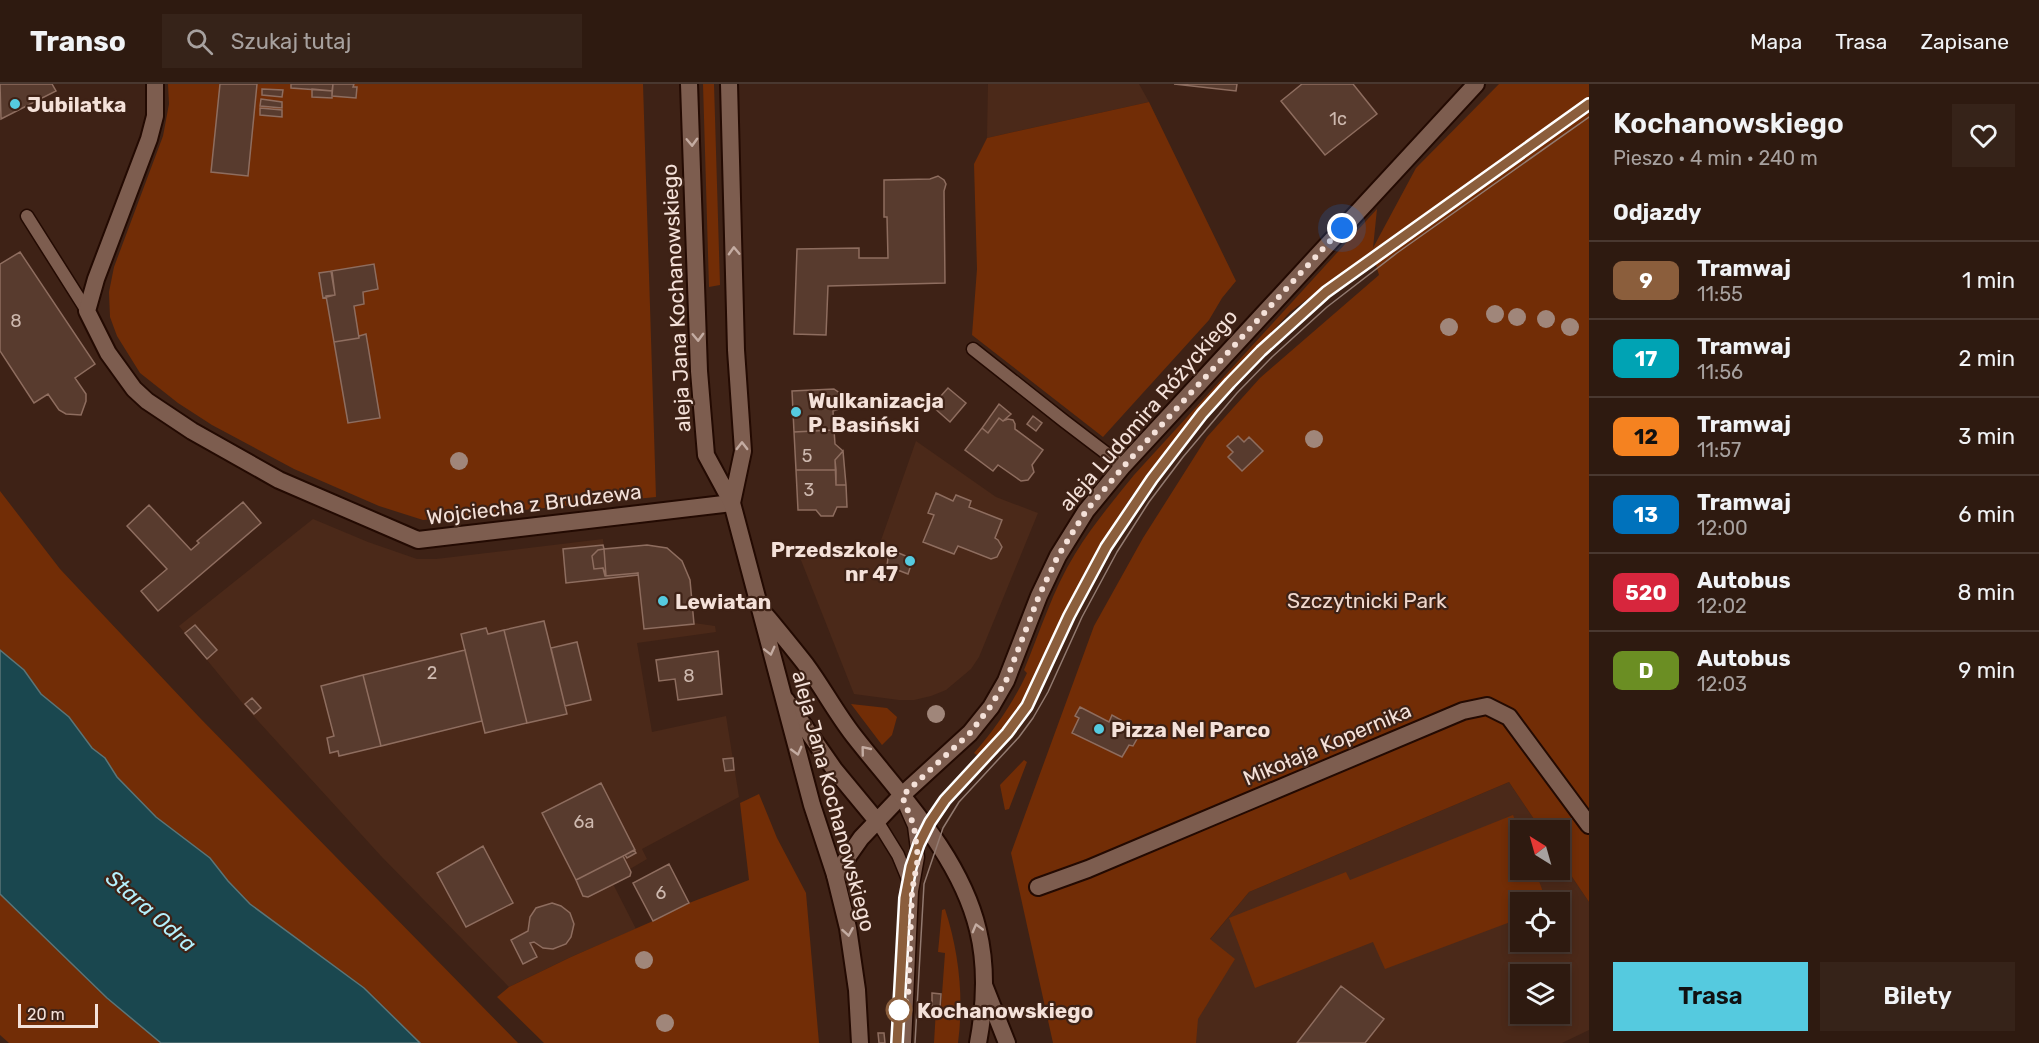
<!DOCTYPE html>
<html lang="pl">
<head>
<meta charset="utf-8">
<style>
  :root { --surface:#2e1a10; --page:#362319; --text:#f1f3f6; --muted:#a7a19f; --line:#493830; --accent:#55cadf }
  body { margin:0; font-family:Rubik,sans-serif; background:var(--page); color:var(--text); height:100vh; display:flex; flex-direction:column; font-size:22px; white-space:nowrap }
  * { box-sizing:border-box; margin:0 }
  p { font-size:20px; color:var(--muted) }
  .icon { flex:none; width:33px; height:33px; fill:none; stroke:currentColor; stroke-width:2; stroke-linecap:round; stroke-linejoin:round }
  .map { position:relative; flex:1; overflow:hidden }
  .panel { display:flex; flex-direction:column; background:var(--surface); width:450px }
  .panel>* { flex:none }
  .badge { padding:0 12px; border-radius:9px; font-size:21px; line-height:39px }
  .needle { width:39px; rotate:323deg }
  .fabs { position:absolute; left:1510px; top:736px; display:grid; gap:12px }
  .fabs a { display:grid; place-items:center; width:60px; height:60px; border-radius:0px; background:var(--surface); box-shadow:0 3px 9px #0003,0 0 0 2px var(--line); font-size:30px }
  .scale { position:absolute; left:18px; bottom:15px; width:80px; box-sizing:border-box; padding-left:6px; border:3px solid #f4e1d9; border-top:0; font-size:16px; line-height:21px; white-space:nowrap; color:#f4e1d9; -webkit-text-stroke:4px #3e2216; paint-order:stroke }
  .you { position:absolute; width:30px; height:30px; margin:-15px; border:4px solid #fff; border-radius:50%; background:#1a73e8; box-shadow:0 0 0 9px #1a73e833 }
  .map>.badge { position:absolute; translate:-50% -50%; box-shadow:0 0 0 3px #fff }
  h2 { padding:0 24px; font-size:22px; line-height:54px }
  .round { display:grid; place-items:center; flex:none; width:63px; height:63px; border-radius:0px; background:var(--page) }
  .headline { display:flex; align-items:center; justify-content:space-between; height:102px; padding:0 24px }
  h1 { font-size:28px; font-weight:600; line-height:45px }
  .button { display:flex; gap:12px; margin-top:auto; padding:12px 24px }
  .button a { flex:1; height:69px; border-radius:0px; background:var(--accent); color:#111; font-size:24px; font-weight:600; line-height:69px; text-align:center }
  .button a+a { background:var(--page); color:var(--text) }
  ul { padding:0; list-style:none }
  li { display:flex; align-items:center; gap:18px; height:78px; padding:0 24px; border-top:2px solid var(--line) }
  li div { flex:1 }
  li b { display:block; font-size:22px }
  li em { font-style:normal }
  li .badge { min-width:66px; font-weight:700; text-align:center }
  header { display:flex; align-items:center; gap:36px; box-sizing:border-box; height:84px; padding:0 30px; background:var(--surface); border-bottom:2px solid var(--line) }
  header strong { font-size:28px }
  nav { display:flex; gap:33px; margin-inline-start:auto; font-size:21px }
  .search { width:420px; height:54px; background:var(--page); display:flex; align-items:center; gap:15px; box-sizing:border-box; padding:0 21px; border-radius:0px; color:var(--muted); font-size:22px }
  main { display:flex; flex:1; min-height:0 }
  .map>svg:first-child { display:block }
  .built { fill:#4b2919; fill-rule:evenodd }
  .green { fill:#722d06 }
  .water { fill:#1a474f; stroke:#5b7578; stroke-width:1.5 }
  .building { fill:#583b2e; stroke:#8e6d5f; stroke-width:1.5 }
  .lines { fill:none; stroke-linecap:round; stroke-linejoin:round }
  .service-casing { stroke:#230a02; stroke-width:15 }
  .minor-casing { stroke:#230a02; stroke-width:20 }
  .tertiary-casing { stroke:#230a02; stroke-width:20 }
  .secondary-casing { stroke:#230a02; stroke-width:20 }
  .service { stroke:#7d5d4f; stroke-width:12 }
  .minor { stroke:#7d5d4f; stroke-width:16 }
  .tertiary { stroke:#7d5d4f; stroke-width:16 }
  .secondary { stroke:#7d5d4f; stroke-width:16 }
  .tram { stroke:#927a70; stroke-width:1.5 }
  .tree { fill:#a0867a }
  .oneway { stroke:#c4aca2 }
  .line-casing { stroke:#fff; stroke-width:14 }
  .line { stroke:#8b5e3c; stroke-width:9 }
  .walk { stroke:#f4e1d9; stroke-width:6; stroke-dasharray:0 10.8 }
  .poi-dot { fill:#55cadf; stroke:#3e2216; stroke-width:2 }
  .stop-dot { fill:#fff; stroke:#8b5e3c; stroke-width:3 }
  .labels { text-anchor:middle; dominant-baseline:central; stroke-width:4.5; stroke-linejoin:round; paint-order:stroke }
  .number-label { font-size:18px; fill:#cdb8ae }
  .poi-label { font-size:21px; font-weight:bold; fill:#f4e1d9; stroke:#3e2216; text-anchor:start }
  .street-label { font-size:21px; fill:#f4e1d9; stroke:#3e2216 }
  .park-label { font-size:21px; fill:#f0d7cc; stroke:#3e2216 }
  .stop-label { font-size:21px; font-weight:bold; fill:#f4e1d9; stroke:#3e2216; text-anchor:start }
  .water-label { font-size:22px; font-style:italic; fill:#b4f0fc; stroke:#3e2216 }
</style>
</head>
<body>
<header>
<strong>Transo</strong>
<div class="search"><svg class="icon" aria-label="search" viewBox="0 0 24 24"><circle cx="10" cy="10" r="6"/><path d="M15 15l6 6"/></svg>Szukaj tutaj</div>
<nav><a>Mapa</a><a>Trasa</a><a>Zapisane</a></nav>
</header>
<main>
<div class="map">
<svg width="1589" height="959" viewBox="0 0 1589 959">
  <rect width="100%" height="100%" fill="#3e2216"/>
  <path class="built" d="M988,0H1139L1149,18L987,54Z
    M916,357L996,413L1038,429L979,573L971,585L946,606L931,612L914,616H899L854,610L797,466L880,459Z
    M313,435L368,458L417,475H436L603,455L604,465L647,461L667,464L682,477L690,496L694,539L715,542L716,548L637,559L652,648L726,632L739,713L642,765L647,775L630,785L631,788L613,800L636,845L571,873L509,903L381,772L249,627L179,542Z
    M1509,698L1542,747H1521V786H1560V775L1589,818V946L1562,959H1125L1249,808ZM1521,819H1560V858H1521ZM1521,891H1560V930H1521Z"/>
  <path class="green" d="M168,0H643L656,413L423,436L379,422L294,385L212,341L178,319L140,289L117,252L110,233L109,208L114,183L163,52L169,20Z
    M703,0H714L720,201L709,203Z
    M1499,0H1589V818L1560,775V747H1542L1509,698L1249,808L1210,855L1235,875L1198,935L1196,959H1053L1011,769L1094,542L1143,454L1207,353L1260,294L1379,191L1372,167L1290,228L1212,313L1147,392L1131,413L1089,481L1067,522L1022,620L998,652L978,672L974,669C996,644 1013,619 1027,589L1024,586C1040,548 1053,505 1075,470C1092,442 1113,417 1134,391L1377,125L1373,164L1416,84Z
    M1149,18L1236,197L1222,214L1209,236L1103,353L972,251L977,185L974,80L987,54Z
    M0,407L60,485L200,634L518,959H420L364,904L250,820L228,797L210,774L156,733L117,693L105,674L92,664L69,633L41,610L24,586L0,566Z
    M851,620L887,624L897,633L892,651L882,661Z
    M1024,676L1027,678L1009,725L1005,726L1000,701Z
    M759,710L777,754L806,809L819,959H544L497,913L509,903L571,873L653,837L689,819L749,796L740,719Z
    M1513,731L1521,751V786H1535L1547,819H1521V834L1385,885L1373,858L1255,904L1229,834L1346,788L1350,796Z
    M0,810L107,914L161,959H9L0,951Z
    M945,825C959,868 964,914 958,959H934L936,925L941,924L945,869L938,868L942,826Z"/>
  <path class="water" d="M0,566L24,586L41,610L69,633L92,664L105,674L117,693L156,733L210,774L228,797L250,820L364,904L420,959H161L107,914L0,810Z"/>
  <path class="building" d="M0,0H52L56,7L1,35Z
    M220,0H257L248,92L211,88Z
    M291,0H333L332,7L291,4Z
    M333,0H354L353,3H357L356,14L332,12Z
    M1174,0H1237L1236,7Z
    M1302,0H1353L1377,30L1325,71L1281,17Z
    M262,5L283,6L282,13L262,11Z
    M312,5L332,7V14L312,13Z
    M261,15L282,18V24L260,22Z
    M260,24L282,26V33L260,31Z
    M938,92L944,96L946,100L944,107L945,199L828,202L826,251L794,250L797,165L859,164V174H888L887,133H884V96L930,95Z
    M20,168L95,280L75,294L86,310V317L81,331L66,330L59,326L48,310L34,319L0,267V180Z
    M374,180L378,205L363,208L364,220L354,222L359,254L334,258L326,212L335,211L331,187Z
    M332,187L335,211L323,214L319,189Z
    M366,250L380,334L348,339L334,258L359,254V252Z
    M948,304L966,319L950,338L932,322Z
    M834,305L841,310L842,324L833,327L834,346L794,348L792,307Z
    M999,320L1011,330L1003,337L999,334L988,349L982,344Z
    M1033,332L1042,339L1036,347L1027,340Z
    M999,334L1003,337L1008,335L1013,336L1015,340V345L1043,366L1032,381L1034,388L1028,396L1021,397L998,381L993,387L965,366L982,344L988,349Z
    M834,346L835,360L843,367L835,376L836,386H796L794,348Z
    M1238,352L1244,358L1249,353L1263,367L1242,387L1228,373L1233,368L1227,362Z
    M843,367L846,401H836L835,376Z
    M796,386H836V401H846L847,423H837L833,432H821L816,426H798Z
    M936,409L953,417L956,411L971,417L969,423L1002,436L995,454L998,456L1002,463L997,473L991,475L958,462L954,470L923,458L934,431L928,429Z
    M243,418L261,439L158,527L141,507L167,485L127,442L149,421L191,466L199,459L197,457Z
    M603,461L604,465L598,466L592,472L594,485L603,484L605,492L638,489V491L566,499L563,465Z
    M647,461L667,464L682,477L690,496L694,540L644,545L638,489L606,492L604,465Z
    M604,465L606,492L603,484L594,485L592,472L598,466Z
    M889,465L913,475L908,490L887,482Z
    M544,537L567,630L527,639L504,546Z
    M195,541L217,566L207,575L185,549Z
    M486,544L488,550L504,546L527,639L485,649L461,550Z
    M577,558L591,616L565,622L551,564Z
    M465,566L482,637L381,662L363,591Z
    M718,567L722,610L678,616L675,595L659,597L656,576Z
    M363,591L381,662L339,672L338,667L330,669L327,654L334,652L321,602Z
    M252,614L261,624L254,630L245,620Z
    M1080,623L1109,638L1112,631L1121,636L1118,642L1138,653L1133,662L1129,661L1122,673L1072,649L1079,634L1075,632Z
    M733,674L734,686L725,687L723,675Z
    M601,699L635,766L576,796L542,729Z
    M483,762L513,819L466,843L437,789Z
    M634,766L636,769L627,774L625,771Z
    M623,772L631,788L630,792L588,813L583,812L576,796Z
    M669,780L689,819L653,837L633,799Z
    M552,819L561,822L570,829L574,840L571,853L566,860L553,865L543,864L534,858L530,859L537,873L523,880L511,856L528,847L530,833L536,824Z
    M1341,902L1384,935L1365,959H1297Z
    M932,909L941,910L940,924L932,923Z
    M878,949H884L885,959H879Z"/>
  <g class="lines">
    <g class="service-casing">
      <path id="service" d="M27,132L87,227
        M973,265L1064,337L1123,382
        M877,737L898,771L912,805
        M905,959L912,807L918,773L914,742L906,724"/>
    </g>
    <g class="minor-casing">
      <path id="minor" d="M155,0V32L149,55L96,195L87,227L108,269L134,305L147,317L192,347L279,396L418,456L732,419
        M1038,803L1088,785L1463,627L1487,622L1509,633L1589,741
        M984,901L1007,959"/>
    </g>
    <g class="tertiary-casing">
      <path id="tertiary" d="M786,616L834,685L877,737
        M835,791L861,754L901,712L970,649L991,623L1006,597L1039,512L1058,472L1086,427L1123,382L1476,0"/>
    </g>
    <g class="secondary-casing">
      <path id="secondary" d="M689,0L699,287L706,371L732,419L812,721L835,791L848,844L857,906L860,959
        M729,0L736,266L743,367L732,419
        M763,528C777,545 792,563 806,581C823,604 836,629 854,652C900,711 960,771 978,846C987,883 985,922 978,959"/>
    </g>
    <use href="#service" class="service"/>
    <use href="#minor" class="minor"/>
    <use href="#tertiary" class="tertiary"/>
    <use href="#secondary" class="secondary"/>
    <path class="tram" d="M897,959L905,814L911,783L919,760L930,738L945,715L1007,649L1027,622L1069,532L1106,463L1140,411L1176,363L1230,299L1261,267L1326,208L1589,20
      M915,959L924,800L943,744L959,718L1019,653L1033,634L1048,608L1082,533L1117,468L1149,418L1183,373L1237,309L1272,273L1327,223L1397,169L1589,33"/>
  </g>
  <g class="tree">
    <circle cx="1495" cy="230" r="9"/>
    <circle cx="1517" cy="233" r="9"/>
    <circle cx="1546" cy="235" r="9"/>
    <circle cx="1449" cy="243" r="9"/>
    <circle cx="1570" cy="243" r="9"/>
    <circle cx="1314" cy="355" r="9"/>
    <circle cx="459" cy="377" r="9"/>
    <circle cx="936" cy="630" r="9"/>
    <circle cx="644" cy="876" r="9"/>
    <circle cx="665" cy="939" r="9"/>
  </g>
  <defs><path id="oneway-chevron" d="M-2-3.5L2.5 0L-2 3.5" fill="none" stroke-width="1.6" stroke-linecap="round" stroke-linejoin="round" transform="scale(1.5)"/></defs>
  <g class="oneway">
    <use href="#oneway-chevron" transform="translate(692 58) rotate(88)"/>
    <use href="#oneway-chevron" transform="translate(734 167) rotate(-92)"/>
    <use href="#oneway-chevron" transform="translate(698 253) rotate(88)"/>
    <use href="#oneway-chevron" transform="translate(742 362) rotate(-90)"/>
    <use href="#oneway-chevron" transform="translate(770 567) rotate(76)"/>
    <use href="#oneway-chevron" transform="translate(865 666) rotate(-129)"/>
    <use href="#oneway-chevron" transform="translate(797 667) rotate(75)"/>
    <use href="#oneway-chevron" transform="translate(977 844) rotate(-105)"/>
    <use href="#oneway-chevron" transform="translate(848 848) rotate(80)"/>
  </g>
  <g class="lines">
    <g class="line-casing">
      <path id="line" d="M897,959L905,814L911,783L919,760L930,738L945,716L1007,649L1027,622L1069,532L1106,463L1152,395L1202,330L1230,299L1261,267L1326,208L1589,20"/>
    </g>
    <use href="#line" class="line"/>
    <path class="walk" d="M899,926L908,916L912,807L918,774L914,742L902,712L970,649L990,623L1006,597L1039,512L1058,472L1086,427L1124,382L1342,144"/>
  </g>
  <g class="poi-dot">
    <circle cx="15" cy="20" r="6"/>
    <circle cx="796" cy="328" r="6"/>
    <circle cx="910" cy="477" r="6"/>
    <circle cx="663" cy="517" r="6"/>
    <circle cx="1099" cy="645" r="6"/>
  </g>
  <circle class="stop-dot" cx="899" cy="926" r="12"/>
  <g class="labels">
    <g class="number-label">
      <text x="1338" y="35">1c</text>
      <text x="16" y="237">8</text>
      <text x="807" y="372">5</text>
      <text x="809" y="406">3</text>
      <text x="432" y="589">2</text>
      <text x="689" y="592">8</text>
      <text x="584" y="738">6a</text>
      <text x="661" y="809">6</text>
    </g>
    <g class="poi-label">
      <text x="27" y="20">Jubilatka</text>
      <text x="808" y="316">Wulkanizacja<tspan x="808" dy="24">P. Basiński</tspan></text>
      <text x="898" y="465" text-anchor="end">Przedszkole<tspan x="898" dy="24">nr 47</tspan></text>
      <text x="675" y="517">Lewiatan</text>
      <text x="1111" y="645">Pizza Nel Parco</text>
    </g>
    <g class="street-label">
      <text transform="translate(676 214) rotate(-93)">aleja Jana Kochanowskiego</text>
      <text transform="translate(1148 326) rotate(-49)">aleja Ludomira Różyckiego</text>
      <text transform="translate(534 420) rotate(-7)">Wojciecha z Brudzewa</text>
      <text transform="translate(1327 660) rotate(-23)">Mikołaja Kopernika</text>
      <text transform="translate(834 717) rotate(75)">aleja Jana Kochanowskiego</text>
    </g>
    <g class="park-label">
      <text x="1367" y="516">Szczytnicki Park</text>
    </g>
    <g class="stop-label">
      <text x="917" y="926">Kochanowskiego</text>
    </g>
    <g class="water-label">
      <text transform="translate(151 827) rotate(41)">Stara Odra</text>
    </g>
  </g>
</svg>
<div class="fabs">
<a><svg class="needle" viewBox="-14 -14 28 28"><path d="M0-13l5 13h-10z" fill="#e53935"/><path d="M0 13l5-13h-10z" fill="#a7a19f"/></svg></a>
<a><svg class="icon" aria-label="locate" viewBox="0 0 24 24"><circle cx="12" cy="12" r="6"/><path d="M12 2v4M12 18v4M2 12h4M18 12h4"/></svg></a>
<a><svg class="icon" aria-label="layers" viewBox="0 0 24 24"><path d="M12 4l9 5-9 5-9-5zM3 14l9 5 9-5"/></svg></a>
</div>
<div class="scale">20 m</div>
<div class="you" style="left:1342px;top:144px"></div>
</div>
<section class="panel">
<div class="headline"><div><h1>Kochanowskiego</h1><p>Pieszo · 4 min · 240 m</p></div><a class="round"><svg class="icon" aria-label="heart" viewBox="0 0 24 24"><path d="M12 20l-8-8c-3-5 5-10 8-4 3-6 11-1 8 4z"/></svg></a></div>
<h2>Odjazdy</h2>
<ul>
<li><span class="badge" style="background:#8b5e3c;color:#fff">9</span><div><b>Tramwaj</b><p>11:55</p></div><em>1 min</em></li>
<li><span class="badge" style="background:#00a3b4;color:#fff">17</span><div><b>Tramwaj</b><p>11:56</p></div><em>2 min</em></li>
<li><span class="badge" style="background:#f58220;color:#111">12</span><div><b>Tramwaj</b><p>11:57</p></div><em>3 min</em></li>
<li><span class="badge" style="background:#0072bc;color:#fff">13</span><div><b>Tramwaj</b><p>12:00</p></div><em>6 min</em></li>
<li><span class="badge" style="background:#d7263d;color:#fff">520</span><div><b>Autobus</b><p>12:02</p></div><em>8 min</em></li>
<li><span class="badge" style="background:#6b8e23;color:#fff">D</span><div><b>Autobus</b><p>12:03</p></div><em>9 min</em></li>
</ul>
<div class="button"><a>Trasa</a><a>Bilety</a></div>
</section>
</main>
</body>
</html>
